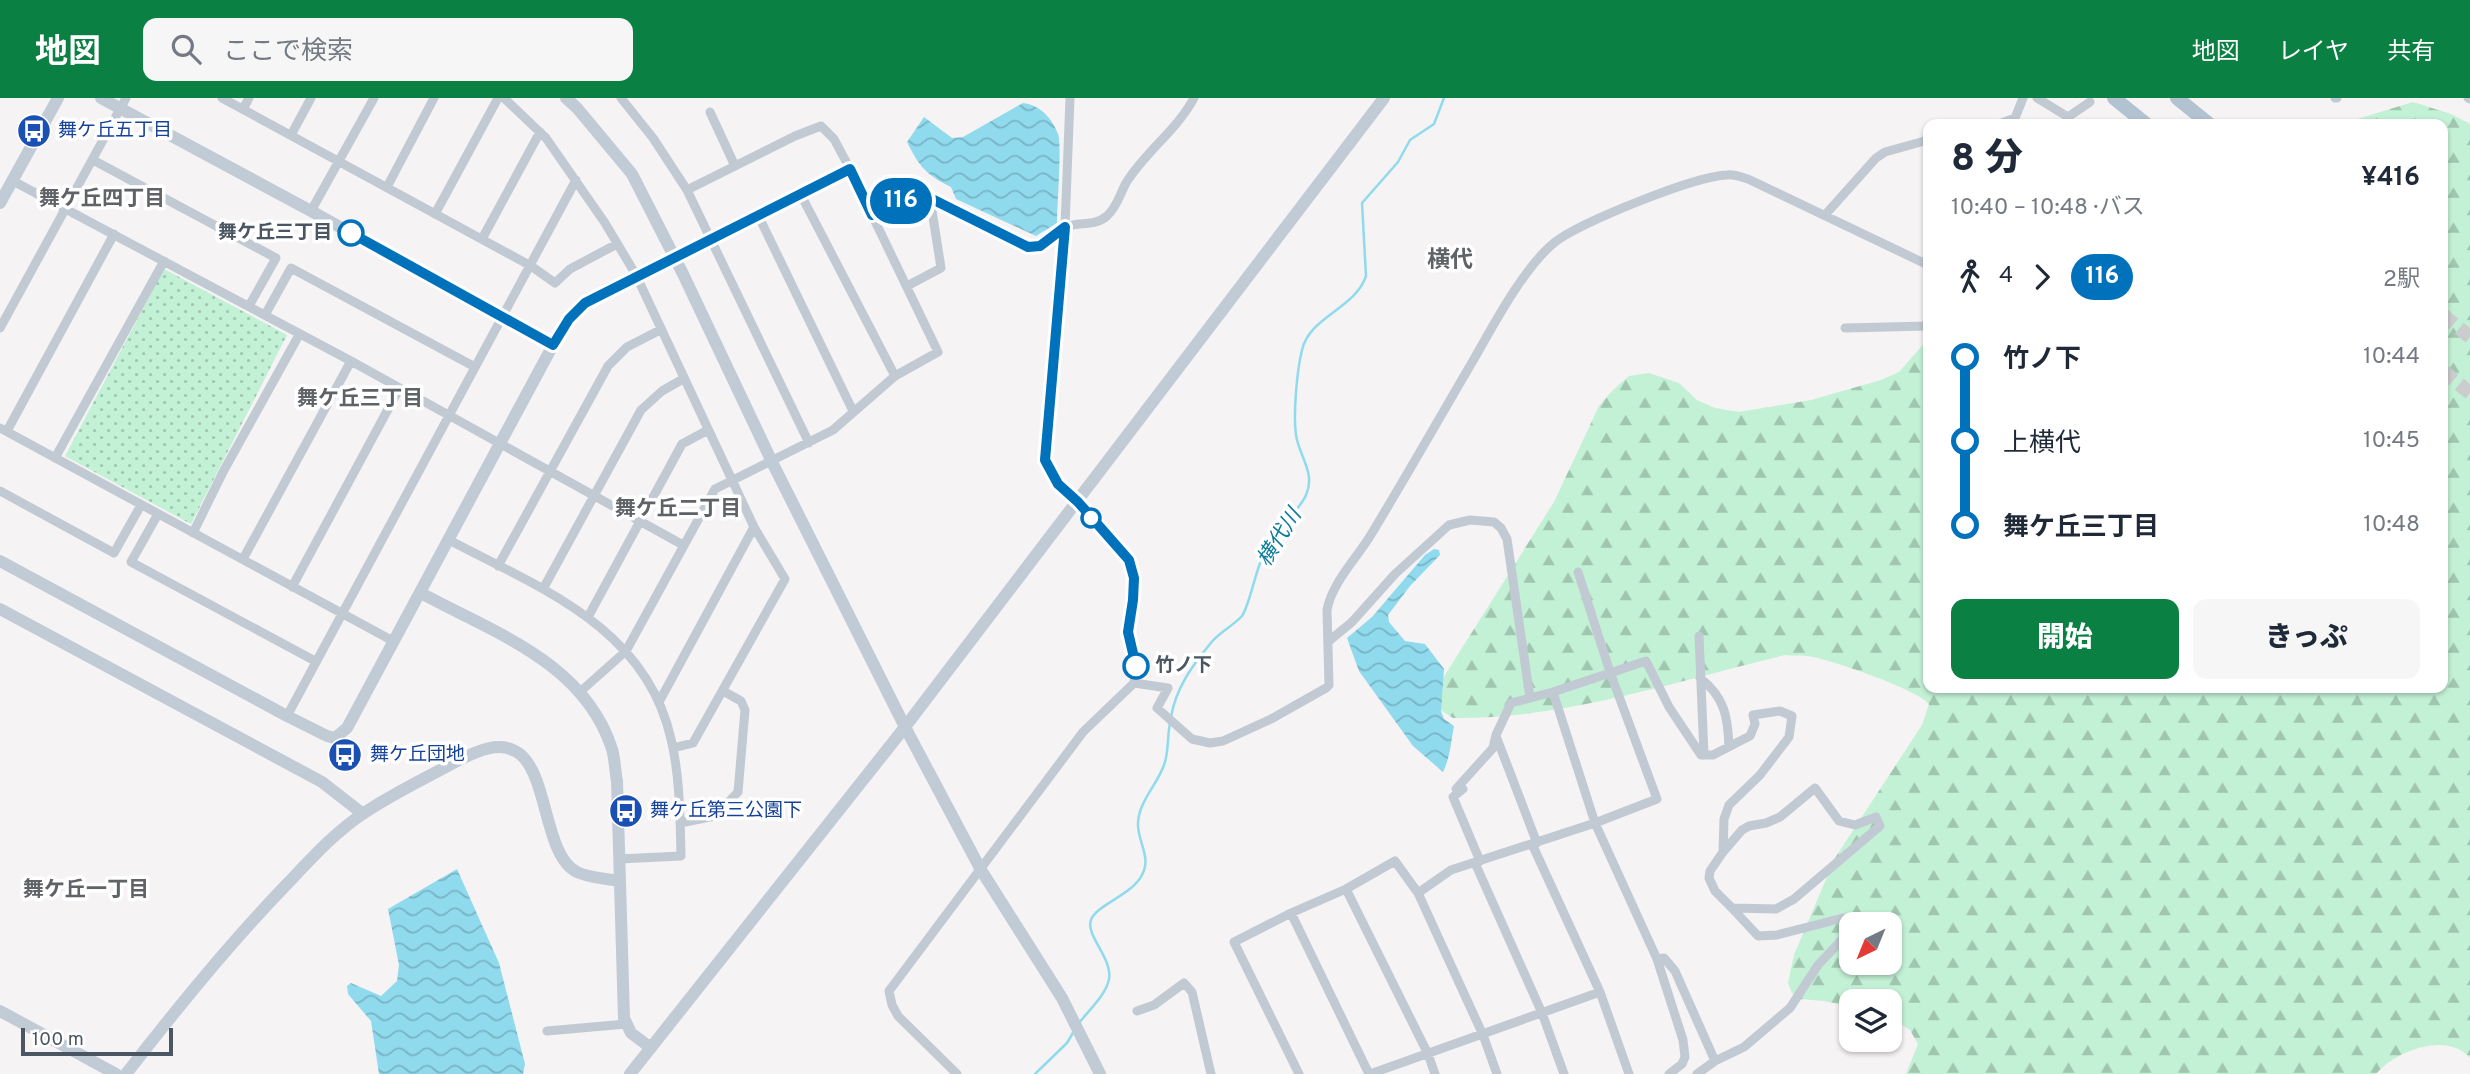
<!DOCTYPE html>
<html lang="ja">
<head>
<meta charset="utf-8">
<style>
  :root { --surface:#fff; --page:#f6f6f7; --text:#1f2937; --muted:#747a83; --accent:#0b8043 }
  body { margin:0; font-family:Overpass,"Noto Sans JP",sans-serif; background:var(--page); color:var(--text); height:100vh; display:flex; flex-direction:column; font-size:26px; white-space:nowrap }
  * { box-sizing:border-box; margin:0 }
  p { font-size:23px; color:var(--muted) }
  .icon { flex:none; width:38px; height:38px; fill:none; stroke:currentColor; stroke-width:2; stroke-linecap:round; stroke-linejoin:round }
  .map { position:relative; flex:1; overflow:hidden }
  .details { position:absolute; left:1923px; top:21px; width:525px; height:574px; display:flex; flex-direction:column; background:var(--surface); border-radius:14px; box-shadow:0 2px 5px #0004 }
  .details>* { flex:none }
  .badge { padding:0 14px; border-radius:23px; font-size:24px; line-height:46px }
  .needle { width:46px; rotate:223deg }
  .controls { position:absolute; left:1839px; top:814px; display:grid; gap:14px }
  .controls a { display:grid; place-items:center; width:63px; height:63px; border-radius:14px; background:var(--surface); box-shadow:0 2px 5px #0004; font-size:35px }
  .scale { position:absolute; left:21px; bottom:18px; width:152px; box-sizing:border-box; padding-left:7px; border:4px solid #4a5661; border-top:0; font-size:19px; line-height:24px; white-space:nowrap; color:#4a5661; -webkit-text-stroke:5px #fff; paint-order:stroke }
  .map>.badge { position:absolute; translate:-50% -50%; box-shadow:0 0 0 4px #fff }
  .legs { display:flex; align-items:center; gap:10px; height:77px; padding:0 28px; font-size:23px }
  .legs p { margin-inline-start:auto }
  .overview { display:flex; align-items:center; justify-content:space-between; height:119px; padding:0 28px }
  h1 { font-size:38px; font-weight:800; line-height:52px }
  .cta { display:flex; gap:14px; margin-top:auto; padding:14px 28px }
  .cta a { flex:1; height:80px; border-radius:14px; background:var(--accent); color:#fff; font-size:28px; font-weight:800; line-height:80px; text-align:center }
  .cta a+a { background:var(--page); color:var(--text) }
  ul { padding:0 28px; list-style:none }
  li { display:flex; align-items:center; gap:24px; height:84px; font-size:26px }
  li i { display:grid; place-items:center; width:10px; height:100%; margin:0 9px; background:currentColor }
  li i::after { content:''; width:18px; height:18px; margin:-9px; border:5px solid; border-radius:50%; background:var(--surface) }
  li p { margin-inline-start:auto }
  li:first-child i { background:linear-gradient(#0000 50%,currentColor 0) }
  li:last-child i { background:linear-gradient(currentColor 50%,#0000 0) }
  header { display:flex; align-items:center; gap:42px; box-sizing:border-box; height:98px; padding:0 35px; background:var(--accent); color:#fff }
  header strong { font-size:33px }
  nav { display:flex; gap:38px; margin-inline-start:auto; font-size:24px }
  .search { width:490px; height:63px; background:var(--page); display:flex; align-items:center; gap:18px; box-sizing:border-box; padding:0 24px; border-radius:14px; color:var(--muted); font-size:26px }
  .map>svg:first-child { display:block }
  .green { fill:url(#green-dots) }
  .forest { fill:url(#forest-firs); fill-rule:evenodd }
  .water { fill:url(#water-waves) }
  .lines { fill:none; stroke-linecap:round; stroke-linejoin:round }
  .stream { stroke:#90daee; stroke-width:2.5 }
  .primary-tunnel { stroke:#caccce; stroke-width:14; stroke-dasharray:14 7; stroke-linecap:butt }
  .street { stroke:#c1cad2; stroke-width:9 }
  .secondary { stroke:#c1cbd6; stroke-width:12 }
  .primary { stroke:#b3c2d1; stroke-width:14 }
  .street-bridge { stroke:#c1cad2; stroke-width:9 }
  .line-1-casing { stroke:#fff; stroke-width:16 }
  .line-1 { stroke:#0072bc; stroke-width:10 }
  .stop-1-dot { fill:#fff; stroke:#0072bc; stroke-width:3.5 }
  .labels { text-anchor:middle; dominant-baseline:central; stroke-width:7; stroke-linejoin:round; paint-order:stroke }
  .transit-label { font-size:19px; fill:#164399; stroke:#fff; text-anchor:start }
  .stop-label { font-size:19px; font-weight:bold; fill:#4a5661; stroke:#fff; text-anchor:end }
  .neighbourhood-label { font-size:21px; font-weight:bold; fill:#5f6368; stroke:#fff }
  .water-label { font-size:21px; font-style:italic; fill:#0c7c9b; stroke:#fff }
  .quarter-label { font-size:23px; font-weight:bold; fill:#5f6368; stroke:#fff }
</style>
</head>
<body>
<header>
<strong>地図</strong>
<div class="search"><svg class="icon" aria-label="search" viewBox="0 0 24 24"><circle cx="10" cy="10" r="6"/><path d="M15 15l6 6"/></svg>ここで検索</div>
<nav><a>地図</a><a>レイヤ</a><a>共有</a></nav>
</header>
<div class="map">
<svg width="2470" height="976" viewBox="0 0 2470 976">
  <defs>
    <pattern id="green-dots" width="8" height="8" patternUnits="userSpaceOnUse" patternTransform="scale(1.75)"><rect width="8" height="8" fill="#c3f1d5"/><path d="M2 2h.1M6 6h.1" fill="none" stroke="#a0c6b0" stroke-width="1.8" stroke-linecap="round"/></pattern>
    <pattern id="forest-firs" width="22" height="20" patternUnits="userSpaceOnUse" patternTransform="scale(1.75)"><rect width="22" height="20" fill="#c3f1d5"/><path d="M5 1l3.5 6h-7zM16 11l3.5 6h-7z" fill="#a0c6b0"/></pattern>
    <pattern id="water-waves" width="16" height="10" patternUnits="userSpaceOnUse" patternTransform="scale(1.75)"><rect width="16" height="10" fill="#90daee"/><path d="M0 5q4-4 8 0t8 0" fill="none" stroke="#78b4c4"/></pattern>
  </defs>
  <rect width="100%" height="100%" fill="#f5f3f3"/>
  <path class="green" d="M164,171L287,237L191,426L65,358Z"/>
  <path class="forest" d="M2413,4L2451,16L2470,26V960C2447,933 2395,953 2376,976H1906L1918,946L1910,932L1890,919V903H1852L1851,909L1824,903L1800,901L1792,895L1788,885L1794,857L1835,760L1922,627L1929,606C1919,592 1827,560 1807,558C1800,557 1793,558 1785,557C1676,583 1566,621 1453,620L1442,613L1436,606L1433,596L1554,404L1599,308L1613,292L1629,278L1649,275L1679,285L1697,302L1715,310L1739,314L1811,302L1881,282L1899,274L1928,241V590H2443V26H2341ZM1852,826H1890V864H1852Z"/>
  <path class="water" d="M1023,5C1040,7 1052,20 1058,36C1062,46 1057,109 1057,125L1036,138L956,101L951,89C926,77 919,68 907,44L924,19L952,40L963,39Z
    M1434,451L1439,452L1440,457L1410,488L1388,517L1389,524L1405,543L1425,546L1444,571L1441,613L1444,621L1454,628C1451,644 1450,660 1443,674L1413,648L1359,573L1347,540L1372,519L1425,457Z
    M457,771L499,865L525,966L523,976H379L371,923L348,896L347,888L351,885L381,898L397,883L399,867L388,811Z"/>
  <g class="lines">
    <path class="stream" d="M1171,619C1176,590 1192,568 1210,546C1218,535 1233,528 1242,518C1249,508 1255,476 1261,463C1266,452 1273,440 1280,431C1288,420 1301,409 1306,397C1316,375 1299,358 1296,337C1293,316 1297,272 1302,252C1310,218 1355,211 1366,178L1362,105L1398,64L1410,42L1434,26L1444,0
      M1079,925C1089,912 1106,897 1109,881C1113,861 1085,837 1091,822C1096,807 1132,797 1142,777C1152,759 1137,743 1138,725C1139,703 1157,687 1164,667C1169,654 1167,639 1170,625
      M1035,976L1067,945L1074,933"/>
    <path class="primary-tunnel" d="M2443,217L2470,239
      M2443,273L2470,295"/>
    <path class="street" d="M222,0L531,168L555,185L570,171L617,146
      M504,0L546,40L605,125L636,177L754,429L785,481L693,645L673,650
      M621,0L653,40L687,92L809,345
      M2037,0L2068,19L2090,4
      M2335,0H2337
      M2468,0L2470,1
      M243,11L249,0
      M710,14L735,68
      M1999,26L2015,20L2023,0
      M291,37L311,0
      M93,62L276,160L249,208
      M13,83L351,263L683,447
      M387,89L434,0
      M800,95L895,278
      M311,113L374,0
      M435,116L498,0
      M758,117L853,313
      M872,117L922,92L930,100L1028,149C1048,147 1049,135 1065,129C1079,123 1094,129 1107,118C1117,109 1120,96 1126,85C1145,54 1177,32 1194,0
      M1825,117L1876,60L1885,54L1928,42
      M482,141L540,34
      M706,143L850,71
      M636,177L653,170
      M907,188L941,170L930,100
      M265,217L291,170L475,269
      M0,230L126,0
      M1845,230L1928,228
      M0,330L393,543
      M7,333L114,136
      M55,360L164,163
      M0,393L114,455L141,407
      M158,416L131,464L315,563
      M193,435L223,374L299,237
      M449,442C540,490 646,529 671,641C680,678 680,720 681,758L619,761
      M243,461L351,263
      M498,468L608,268L627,249L660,232
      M292,489L399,291
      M543,491L641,312L662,293L683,281
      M588,519L682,346L708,332
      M1699,538L1704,657
      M1329,543L1352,524L1395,476L1449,427L1470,422L1494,424L1501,430L1507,441L1530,600
      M1700,580C1725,599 1728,620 1729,649
      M1134,585L1168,590L1157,610L1192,641L1210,645L1223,643L1271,621L1326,590L1329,587L1327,512C1332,484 1358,459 1372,435C1407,377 1440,319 1474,261C1494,226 1524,169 1555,144C1581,124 1695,78 1727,77C1734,76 1741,79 1748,81L1928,167
      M581,593L626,553L715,391L833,332L895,278L938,254L850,71L834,41L821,28L795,38L687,92
      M1553,594L1646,563L1669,609L1701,657H1713L1738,644L1750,638L1755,626L1753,617L1780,613L1792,618L1789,639L1760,677L1729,707L1724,721L1723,754L1710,773L1709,780L1715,793L1732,810
      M659,604L754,429
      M287,618L576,82
      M1496,638L1537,745
      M1456,691L1493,650L1496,637L1511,605L1553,594L1595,725L1657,861L1683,942L1685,959L1682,966L1669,976
      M1463,691L1453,699L1480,763
      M680,725L715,718L738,694L745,612L741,603L723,593
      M1532,746L1600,894L1629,976
      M1723,754L1742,732L1749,728L1766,725L1780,719L1815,690L1839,723L1855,727L1876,719L1880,728L1794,801L1776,811L1732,810L1758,838L1777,837L1843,820L1853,826
      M1475,765L1542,915L1564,976
      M1346,791L1428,956L1435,976
      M1418,795L1451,772L1595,725L1657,701L1610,574L1578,474
      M1291,815L1369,976
      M1657,861L1664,860L1675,873L1715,963
      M1137,913L1154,907L1184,885L1192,894L1211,976
      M547,933L626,926
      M957,976L898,918L892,907L889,893L1083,634L1134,585L1136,568L1128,534L1133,502L1134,480L1129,462L1078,404L1058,385L1045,362L1065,129L1070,0
      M1299,976L1234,844L1291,815L1346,791L1395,763L1418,795L1483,937L1497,976
      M1370,976L1600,894
      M1697,976L1715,963L1744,949L1790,910L1818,867L1852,831"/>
    <path class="secondary" d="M101,0L311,113L553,247
      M566,0L577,10L632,76L683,176L772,364L905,629L981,772L1062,900L1100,976
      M0,105L58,0
      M0,463L287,618L327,638L335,640L347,630L553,247L569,221L585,205L636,177
      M421,495C494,535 584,564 612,651C615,661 615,673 617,683L624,920L631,935L651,950
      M0,511L322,684L363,716
      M0,913L116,976
      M126,976C177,910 229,846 287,786C311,761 335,734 364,715C394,695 426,680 457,663C475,654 501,640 521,657C548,680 545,759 577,774C589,780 605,780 618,783
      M630,976L905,629L1384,0"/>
    <path class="primary" d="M2114,0L2146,26
      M2177,0L2209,26"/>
    <path class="street-bridge" d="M653,170L705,143"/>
  </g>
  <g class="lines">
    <g class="line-1-casing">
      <path id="line-1" d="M351,135L553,247L569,221L585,205L850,71L872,117L922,92L930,100L1028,149L1040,148L1065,129L1045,362L1058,386L1078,404L1129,462L1134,480L1133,502L1128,534L1136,568"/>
    </g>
    <use href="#line-1" class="line-1"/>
  </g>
  <defs>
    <g id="bus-disc" transform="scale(1.75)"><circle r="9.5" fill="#1a4fb4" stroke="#fff"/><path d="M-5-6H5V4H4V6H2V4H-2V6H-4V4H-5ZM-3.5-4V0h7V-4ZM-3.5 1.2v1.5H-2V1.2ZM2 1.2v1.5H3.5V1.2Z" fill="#fff"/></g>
  </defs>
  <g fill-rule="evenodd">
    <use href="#bus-disc" x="34" y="33"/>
    <use href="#bus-disc" x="345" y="657"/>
    <use href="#bus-disc" x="626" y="713"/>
  </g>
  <g class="stop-1-dot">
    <circle cx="351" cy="135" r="12"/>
    <circle cx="1091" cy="420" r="9"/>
    <circle cx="1136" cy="568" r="12"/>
  </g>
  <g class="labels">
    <g class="transit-label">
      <text x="58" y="33">舞ケ丘五丁目</text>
      <text x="370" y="657">舞ケ丘団地</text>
      <text x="650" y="713">舞ケ丘第三公園下</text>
    </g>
    <g class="stop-label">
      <text x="332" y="135">舞ケ丘三丁目</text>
      <text x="1155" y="568" text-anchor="start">竹ノ下</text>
    </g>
    <g class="neighbourhood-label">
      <text x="102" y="101">舞ケ丘四丁目</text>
      <text x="360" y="301">舞ケ丘三丁目</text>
      <text x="678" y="411">舞ケ丘二丁目</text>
      <text x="86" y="792">舞ケ丘一丁目</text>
    </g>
    <g class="water-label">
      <text transform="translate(1280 440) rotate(-58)">横代川</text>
    </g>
    <g class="quarter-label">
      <text x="1450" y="163">横代</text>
    </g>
  </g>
</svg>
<div class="controls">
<a><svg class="needle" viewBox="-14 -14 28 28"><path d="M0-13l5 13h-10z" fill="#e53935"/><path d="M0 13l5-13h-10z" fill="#747a83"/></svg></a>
<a><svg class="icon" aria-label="layers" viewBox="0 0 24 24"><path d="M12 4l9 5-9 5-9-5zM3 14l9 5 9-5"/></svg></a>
</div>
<div class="scale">100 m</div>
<b class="badge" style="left:901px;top:103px;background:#0072bc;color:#fff">116</b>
<section class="details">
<div class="overview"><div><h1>8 分</h1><p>10:40 – 10:48 · バス</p></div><b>¥416</b></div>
<div class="legs"><svg class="icon" aria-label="walk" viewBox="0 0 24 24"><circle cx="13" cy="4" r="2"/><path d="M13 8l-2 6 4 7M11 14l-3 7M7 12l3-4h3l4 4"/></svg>4<svg class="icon" aria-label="forward" viewBox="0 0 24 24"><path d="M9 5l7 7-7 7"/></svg><b class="badge" style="background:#0072bc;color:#fff">116</b><p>2駅</p></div>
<ul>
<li><i style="color:#0072bc"></i><b>竹ノ下</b><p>10:44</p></li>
<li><i style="color:#0072bc"></i><span>上横代</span><p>10:45</p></li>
<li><i style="color:#0072bc"></i><b>舞ケ丘三丁目</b><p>10:48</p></li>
</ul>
<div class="cta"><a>開始</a><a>きっぷ</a></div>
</section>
</div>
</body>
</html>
